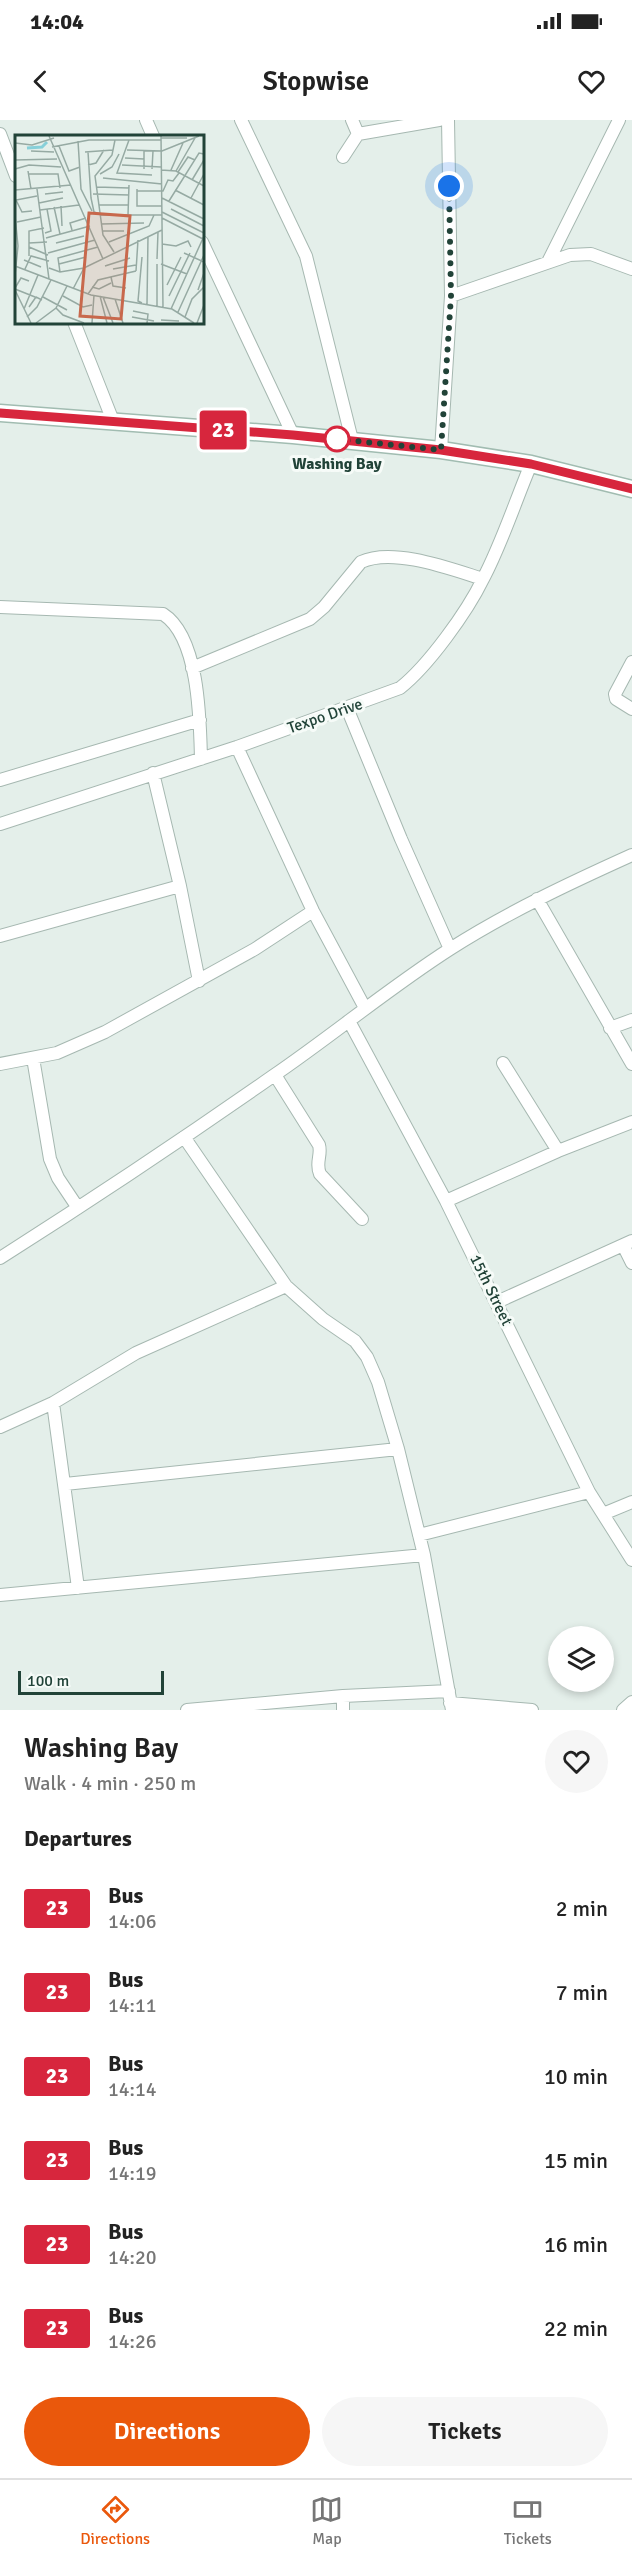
<!DOCTYPE html>
<html lang="en">
<head>
<meta charset="utf-8">
<style>
  :root { --surface:#fff; --page:#f6f6f6; --text:#222; --muted:#767676; --line:#e0e0e0; --accent:#ea580c }
  body { margin:0; font-family:Signika,sans-serif; background:var(--page); color:var(--text); height:100vh; display:flex; flex-direction:column; font-size:22px; white-space:nowrap }
  * { box-sizing:border-box; margin:0 }
  p { font-size:20px; color:var(--muted) }
  .icon { flex:none; width:33px; height:33px; fill:none; stroke:currentColor; stroke-width:2; stroke-linecap:round; stroke-linejoin:round }
  .map { position:relative; height:1590px; overflow:hidden }
  .details { display:flex; flex-direction:column; background:var(--surface); flex:1 }
  .details>* { flex:none }
  .badge { padding:0 12px; border-radius:4px; font-size:21px; line-height:39px }
  .tools { position:absolute; left:548px; top:1506px; display:grid; gap:12px }
  .tools a { display:grid; place-items:center; width:66px; height:66px; border-radius:50%; background:var(--surface); box-shadow:0 3px 9px #0003; font-size:30px }
  .scale { position:absolute; left:18px; bottom:15px; width:146px; box-sizing:border-box; padding-left:6px; border:3px solid #214338; border-top:0; font-size:16px; line-height:21px; white-space:nowrap; color:#214338; -webkit-text-stroke:4px #f6fbf8; paint-order:stroke }
  .you { position:absolute; width:30px; height:30px; margin:-15px; border:4px solid #fff; border-radius:50%; background:#1a73e8; box-shadow:0 0 0 9px #1a73e833 }
  .map>.badge { position:absolute; translate:-50% -50%; box-shadow:0 0 0 3px #fff }
  h2 { padding:0 24px; font-size:22px; line-height:54px }
  .round { display:grid; place-items:center; flex:none; width:63px; height:63px; border-radius:32px; background:var(--page) }
  .headline { display:flex; align-items:center; justify-content:space-between; height:102px; padding:0 24px }
  h1 { font-size:28px; font-weight:600; line-height:45px }
  .cta { display:flex; gap:12px; margin-top:auto; padding:12px 24px }
  .cta a { flex:1; height:69px; border-radius:36px; background:var(--accent); color:#fff; font-size:24px; font-weight:600; line-height:69px; text-align:center }
  .cta a+a { background:var(--page); color:var(--text) }
  ul { padding:0; list-style:none }
  li { display:flex; align-items:center; gap:18px; height:84px; padding:0 24px }
  li div { flex:1 }
  li b { display:block; font-size:22px }
  li em { font-style:normal }
  li .badge { min-width:66px; font-weight:700; text-align:center }
  .status { display:flex; justify-content:space-between; align-items:center; height:42px; padding:0 30px; background:var(--surface); direction:ltr }
  .status svg { height:16px; fill:currentColor }
  header { display:flex; justify-content:space-between; align-items:center; height:78px; padding:0 24px; background:var(--surface); font-size:27px; font-weight:600 }
  .dock { display:flex; justify-content:space-around; align-items:center; height:84px; border-top:2px solid var(--line); background:var(--surface); font-size:16px; color:var(--muted) }
  .dock a { display:grid; justify-items:center; gap:3px }
  .dock .on { color:var(--accent) }
  .map>svg:first-child { display:block }
  .lines { fill:none; stroke-linecap:round; stroke-linejoin:round }
  .minor-casing { stroke:#a6b8b1; stroke-width:14 }
  .secondary-casing { stroke:#a1bcb1; stroke-width:19 }
  .minor { stroke:#fff; stroke-width:12 }
  .secondary { stroke:#fff; stroke-width:16 }
  .line-casing { stroke:#fff; stroke-width:14 }
  .line { stroke:#d7263d; stroke-width:9 }
  .walk { stroke:#214338; stroke-width:6; stroke-dasharray:0 10.8 }
  .stop-dot { fill:#fff; stroke:#d7263d; stroke-width:3 }
  .labels { text-anchor:middle; dominant-baseline:central; stroke-width:6; stroke-linejoin:round; paint-order:stroke }
  .stop-label { font-size:16px; font-weight:bold; fill:#214338; stroke:#f6fbf8 }
  .street-label { font-size:16px; fill:#214338; stroke:#f6fbf8 }
  .inset-river { fill:none; stroke:#87d0d9; stroke-width:3 }
  .inset-road { fill:none; stroke:#96aaa3; stroke-width:1.5 }
  .view { fill:#c8684c; fill-opacity:0.15; stroke:#c8684c; stroke-width:3 }
  .inset-edge { fill:none; stroke:#214338; stroke-width:3 }
</style>
</head>
<body>
<div class="status"><b>14:04</b><svg viewBox="0 0 49 12"><path d="M0 12V9h3v3zM5 12V6h3v6zM10 12V3h3v9zM15 12V0h3v12zM26 1h20v11H26zM47 4h2v5h-2z"/></svg></div>
<header><svg class="icon" aria-label="back" viewBox="0 0 24 24"><path d="M15 5l-7 7 7 7"/></svg>Stopwise<svg class="icon" aria-label="heart" viewBox="0 0 24 24"><path d="M12 20l-8-8c-3-5 5-10 8-4 3-6 11-1 8 4z"/></svg></header>
<div class="map">
<svg width="632" height="1590" viewBox="0 0 632 1590">
  <rect width="100%" height="100%" fill="#e4efea"/>
  <g class="lines">
    <g class="minor-casing">
      <path id="minor" d="M146,0L153,16
        M241,0L306,136L352,320
        M352,0L358,14
        M0,14L16,56
        M343,37L358,14L439,0
        M202,122L293,315
        M548,142L619,0
        M451,176L570,135L591,134L632,149
        M74,202L113,301
        M441,330L451,176L448,0
        M0,487L163,494C199,517 200,599 201,639
        M632,542L615,574L616,579L632,589
        M192,548L310,499L324,487L361,442C393,427 451,449 483,459
        M347,588L401,719L450,829
        M237,627L313,791L365,888
        M153,653L180,766L199,861
        M0,660L200,600
        M0,704L237,627L400,568C428,546 467,492 483,459C502,423 515,382 531,344
        M537,779L632,944
        M0,816L180,766
        M349,901L446,1081L589,1372L632,1440
        M610,908L632,900
        M33,938L50,1039L58,1058L78,1088
        M503,943L558,1031
        M0,944L57,933L105,912L255,829L313,791
        M275,955L319,1025C322,1035 315,1043 320,1054L362,1099
        M184,1017L286,1166L323,1199L355,1221L367,1237L378,1262L398,1329L424,1435L452,1590
        M446,1081L558,1031L632,1002
        M623,1125L632,1143
        M0,1138C93,1079 183,1019 273,956C333,915 389,868 450,829C508,792 570,763 632,735
        M497,1182L632,1121
        M53,1283L78,1468
        M0,1307L53,1283L136,1233L286,1166
        M65,1364L398,1329
        M603,1394L632,1382
        M419,1415L589,1372
        M0,1475L424,1435
        M450,1583L532,1590
        M187,1590L343,1576L449,1571
        M343,1590V1576
        M623,1590L632,1582"/>
    </g>
    <g class="secondary-casing">
      <path id="secondary" d="M0,293L293,315L441,330L531,344L632,369"/>
    </g>
    <use href="#minor" class="minor"/>
    <use href="#secondary" class="secondary"/>
  </g>
  <g class="lines">
    <g class="line-casing">
      <path id="line" d="M0,293L293,315L441,330L531,344L632,369"/>
    </g>
    <use href="#line" class="line"/>
    <path class="walk" d="M337,319L441,330L451,176L449,66"/>
  </g>
  <circle class="stop-dot" cx="337" cy="319" r="12"/>
  <g class="labels">
    <g class="stop-label">
      <text x="337" y="344">Washing Bay</text>
    </g>
    <g class="street-label">
      <text transform="translate(325 596) rotate(-19)">Texpo Drive</text>
      <text transform="translate(491 1170) rotate(64)">15th Street</text>
    </g>
  </g>
  <g transform="translate(15 15)">
    <rect width="189" height="189" fill="#e4efea"/>
    <path class="inset-river" d="M12,13L27,12L32,7"/>
    <path class="inset-road" d="M34,1L88,124M146,1L148,173M146,3H172M114,5L102,38L137,40M63,6L66,54L77,76M0,8L17,10L39,3M44,11L54,36L65,32M37,12L74,5H146M112,15L147,16L184,1M16,16L39,17M70,17L98,15M73,17L76,63L79,77L85,79M110,23L129,24M0,25L42,24M73,30L81,28L89,15M107,30L146,32M0,34L14,30L46,32M129,34V16M137,34L138,16M146,35L161,36L189,51M156,35L168,8M13,36L16,54M161,36L180,3M163,37L173,22L180,25M14,39H43L45,53M85,39L97,32L104,19M88,43L147,49M177,45L189,25M82,52L114,53M22,54L34,144M122,54V71H147M0,55L56,50M160,55L189,70M122,56H148L153,45L158,46L164,38M30,59L48,57M78,59L114,60M147,63L189,84M176,63L189,39M154,66L184,18L189,19M24,68L48,63M84,70H113M46,71L47,91M39,72L45,99M156,74L189,91M25,75L64,70M17,76L7,77L1,65L22,61M147,77L189,98M85,80H147M113,80L114,50M0,81L3,111L0,140M147,83L188,104M2,87L26,82M86,89L129,88M57,95L55,88L71,83M87,96H109M30,98L36,96L32,74M31,103L75,91M94,107L134,91L139,80M14,108L32,107M41,108L69,101M147,109L161,111L173,106L176,112M14,112L33,120M99,117L88,100L80,41L97,20L100,5M33,118L80,105M169,118L189,127M14,121V96L29,93M127,122L123,166L127,168M142,124L143,97M9,125L26,132M44,129L71,122M146,129L172,139M0,131L76,160L157,174L179,188M90,131L115,123M34,133L45,137L69,133L147,95M10,134L16,121L34,126M98,134L121,130M121,136L123,105M45,137L43,123L83,112M96,142L98,151L111,153M152,150L166,122M77,152L84,154L96,148M0,153L6,143L14,146M0,154L20,162M58,154L69,133M0,155L16,188M183,155L189,138M73,159L83,145L121,136M48,161L68,172L77,170M85,161L92,188M154,161L175,118M28,162L52,175M88,162L98,188M100,164L108,188M132,169L133,101M142,171V129M14,172L21,162L27,165M41,173L48,180L69,188M9,174L23,140M156,174L189,101M118,176L133,179L132,188M163,177L189,120M12,182L22,172L36,145M117,182L139,186M170,182L177,164L189,152M146,185L164,186M21,188L41,173L52,151M77,188L79,160M182,188L189,170"/>
    <path class="view" d="M74,78L115,81L106,184L65,181Z"/>
    <rect width="189" height="189" class="inset-edge"/>
  </g>
</svg>
<div class="tools">
<a><svg class="icon" aria-label="layers" viewBox="0 0 24 24"><path d="M12 4l9 5-9 5-9-5zM3 14l9 5 9-5"/></svg></a>
</div>
<div class="scale">100 m</div>
<div class="you" style="left:449px;top:66px"></div>
<b class="badge" style="left:223px;top:310px;background:#d7263d;color:#fff">23</b>
</div>
<section class="details">
<div class="headline"><div><h1>Washing Bay</h1><p>Walk · 4 min · 250 m</p></div><a class="round"><svg class="icon" aria-label="heart" viewBox="0 0 24 24"><path d="M12 20l-8-8c-3-5 5-10 8-4 3-6 11-1 8 4z"/></svg></a></div>
<h2>Departures</h2>
<ul>
<li><span class="badge" style="background:#d7263d;color:#fff">23</span><div><b>Bus</b><p>14:06</p></div><em>2 min</em></li>
<li><span class="badge" style="background:#d7263d;color:#fff">23</span><div><b>Bus</b><p>14:11</p></div><em>7 min</em></li>
<li><span class="badge" style="background:#d7263d;color:#fff">23</span><div><b>Bus</b><p>14:14</p></div><em>10 min</em></li>
<li><span class="badge" style="background:#d7263d;color:#fff">23</span><div><b>Bus</b><p>14:19</p></div><em>15 min</em></li>
<li><span class="badge" style="background:#d7263d;color:#fff">23</span><div><b>Bus</b><p>14:20</p></div><em>16 min</em></li>
<li><span class="badge" style="background:#d7263d;color:#fff">23</span><div><b>Bus</b><p>14:26</p></div><em>22 min</em></li>
</ul>
<div class="cta"><a>Directions</a><a>Tickets</a></div>
</section>
<nav class="dock">
<a class="on"><svg class="icon" aria-label="directions" viewBox="0 0 24 24"><path d="M12 3l9 9-9 9-9-9zM9 14v-3h6M13 9l2 2-2 2"/></svg>Directions</a>
<a><svg class="icon" aria-label="map" viewBox="0 0 24 24"><path d="M3 6l6-2 6 2 6-2v14l-6 2-6-2-6 2zM9 4v14M15 6v14"/></svg>Map</a>
<a><svg class="icon" aria-label="tickets" viewBox="0 0 24 24"><path d="M3 7h18v10H3zM15 7v10"/></svg>Tickets</a>
</nav>
</body>
</html>
